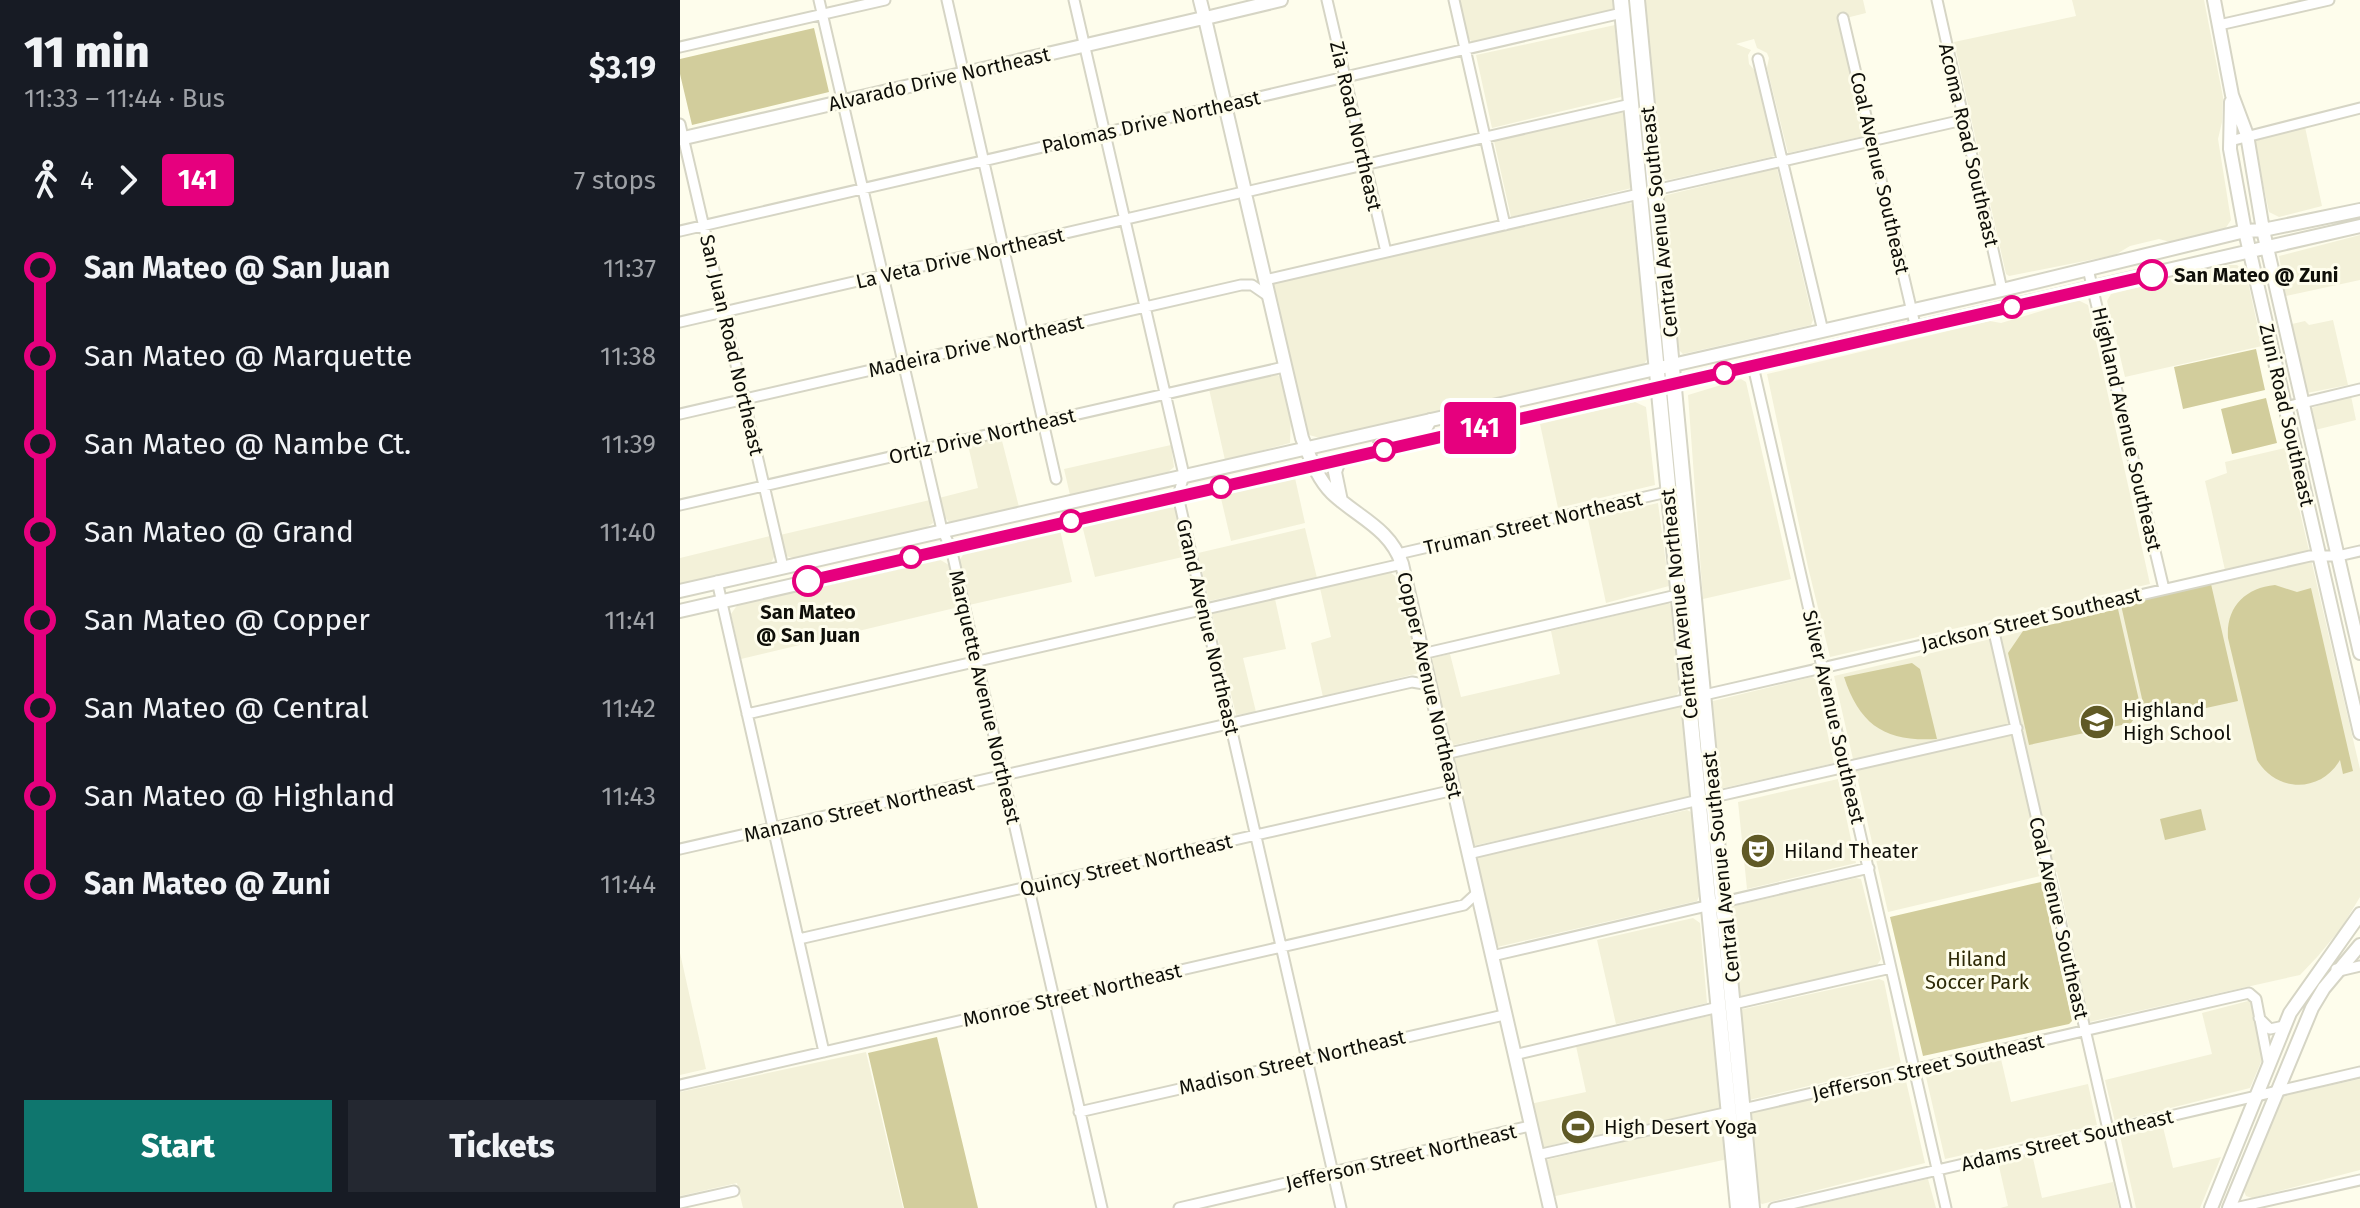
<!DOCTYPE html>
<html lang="en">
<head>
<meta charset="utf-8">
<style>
  :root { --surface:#171b24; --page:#242831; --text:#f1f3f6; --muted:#9ea1a6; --accent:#0f766e }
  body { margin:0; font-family:"Fira Sans",sans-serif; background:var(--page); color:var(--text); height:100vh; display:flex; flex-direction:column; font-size:30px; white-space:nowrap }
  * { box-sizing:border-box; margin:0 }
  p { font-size:26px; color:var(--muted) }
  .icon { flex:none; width:44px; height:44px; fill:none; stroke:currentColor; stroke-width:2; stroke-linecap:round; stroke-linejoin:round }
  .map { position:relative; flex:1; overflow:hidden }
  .sheet { display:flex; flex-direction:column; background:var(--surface); width:680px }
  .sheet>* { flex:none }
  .badge { padding:0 16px; border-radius:6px; font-size:28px; line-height:52px }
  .map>.badge { position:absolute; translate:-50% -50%; box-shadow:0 0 0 4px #fff }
  .legs { display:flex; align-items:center; gap:12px; height:88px; padding:0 24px; font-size:26px }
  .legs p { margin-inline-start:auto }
  .overview { display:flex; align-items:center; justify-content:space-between; height:136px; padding:0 24px }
  h1 { font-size:44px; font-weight:800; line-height:60px }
  .action { display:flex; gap:16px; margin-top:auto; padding:16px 24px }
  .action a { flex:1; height:92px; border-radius:0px; background:var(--accent); color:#fff; font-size:32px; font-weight:800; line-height:92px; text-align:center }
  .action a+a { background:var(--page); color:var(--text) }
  ul { padding:0 24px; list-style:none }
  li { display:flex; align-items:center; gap:28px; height:88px; font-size:30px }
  li i { display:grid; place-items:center; width:12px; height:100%; margin:0 10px; background:currentColor }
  li i::after { content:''; width:20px; height:20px; margin:-10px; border:6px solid; border-radius:50%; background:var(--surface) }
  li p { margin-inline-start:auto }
  li:first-child i { background:linear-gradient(#0000 50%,currentColor 0) }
  li:last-child i { background:linear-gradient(currentColor 50%,#0000 0) }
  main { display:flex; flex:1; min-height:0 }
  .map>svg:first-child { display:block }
  .built { fill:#f3f1d9 }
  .green { fill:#d2cd9c }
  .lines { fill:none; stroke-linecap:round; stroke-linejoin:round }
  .street-casing { stroke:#d6d5c5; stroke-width:13 }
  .secondary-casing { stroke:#d6d5c5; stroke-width:16 }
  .primary-casing { stroke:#d6d5c5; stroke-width:18 }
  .street { stroke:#fff; stroke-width:9 }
  .secondary { stroke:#fff; stroke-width:12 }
  .primary { stroke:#fff; stroke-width:14 }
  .line-1-casing { stroke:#fff; stroke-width:18 }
  .line-1 { stroke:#e6007e; stroke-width:12 }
  .stop-1-dot { fill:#fff; stroke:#e6007e; stroke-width:4 }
  .labels { text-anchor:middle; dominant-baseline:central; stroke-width:6; stroke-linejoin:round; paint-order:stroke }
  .street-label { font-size:20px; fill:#0f0f09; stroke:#fefdec }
  .stop-label { font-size:20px; font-weight:bold; fill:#0f0f09; stroke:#fefdec; text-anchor:start }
  .poi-label { font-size:20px; fill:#0f0f09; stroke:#fefdec; text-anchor:start }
  .park-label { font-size:20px; fill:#2e2a07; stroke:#fefdec }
</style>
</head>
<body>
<main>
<section class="sheet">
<div class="overview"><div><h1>11 min</h1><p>11:33 – 11:44 · Bus</p></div><b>$3.19</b></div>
<div class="legs"><svg class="icon" aria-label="walk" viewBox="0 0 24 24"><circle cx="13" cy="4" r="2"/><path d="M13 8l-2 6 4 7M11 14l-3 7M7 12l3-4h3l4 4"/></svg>4<svg class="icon" aria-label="forward" viewBox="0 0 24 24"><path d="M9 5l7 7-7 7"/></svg><b class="badge" style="background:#e6007e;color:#fff">141</b><p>7 stops</p></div>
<ul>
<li><i style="color:#e6007e"></i><b>San Mateo @ San Juan</b><p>11:37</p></li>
<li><i style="color:#e6007e"></i><span>San Mateo @ Marquette</span><p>11:38</p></li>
<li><i style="color:#e6007e"></i><span>San Mateo @ Nambe Ct.</span><p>11:39</p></li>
<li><i style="color:#e6007e"></i><span>San Mateo @ Grand</span><p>11:40</p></li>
<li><i style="color:#e6007e"></i><span>San Mateo @ Copper</span><p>11:41</p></li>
<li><i style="color:#e6007e"></i><span>San Mateo @ Central</span><p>11:42</p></li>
<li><i style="color:#e6007e"></i><span>San Mateo @ Highland</span><p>11:43</p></li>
<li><i style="color:#e6007e"></i><b>San Mateo @ Zuni</b><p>11:44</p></li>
</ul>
<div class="action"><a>Start</a><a>Tickets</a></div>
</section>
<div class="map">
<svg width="1680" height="1208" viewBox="0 0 1680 1208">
  <rect width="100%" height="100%" fill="#fefdec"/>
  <path class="built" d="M779,0H935L936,10L931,13L926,11L794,43L789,39Z
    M965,0H1183L1186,13L1158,20L1184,136L1108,153L1087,68L1089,58L1087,53L1077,48L1074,39L1056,44L1071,50L1068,55L1069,64L1078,74L1095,156L988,180L982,179L969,63Z
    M1392,0H1524L1543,97L1542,122L1538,139L1551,220L1545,229L1490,242L1479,239L1450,246L1435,255L1329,276L1326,274L1274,42L1396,16Z
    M935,25L941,97L812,128L796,55Z
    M941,112L946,114L952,188L831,217L814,141Z
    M1625,127L1642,206L1599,217L1589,212L1574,141Z
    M1097,168L1133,320L1131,325L1003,354L997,348L983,196Z
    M949,203L955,205L968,358L964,364L640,438L629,435L620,413L592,288L594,283Z
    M1680,235V280L1606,296L1599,256Z
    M1550,265H1557L1566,273L1582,346L1445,377L1427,301L1431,294Z
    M1398,300L1408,305L1470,584L1150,657L1128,567L1087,374L1310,321L1321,323Z
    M1653,320L1668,385L1627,393L1612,324L1625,321L1629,325Z
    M596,374L602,378L611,415L610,443L545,460L529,389Z
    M1061,379L1066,382L1111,579L1023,599L1008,395Z
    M1671,396L1676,420L1635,430L1631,408Z
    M955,402L966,407L975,485L878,508L860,424Z
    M321,437L339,507L269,522L263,515L259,498L298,488L288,445Z
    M491,445L494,467L486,474L390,495L384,469Z
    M1605,448L1680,769V897L1662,927L1638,956L1620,975L1409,1022L1377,872L1208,912L1154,676L1437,609L1441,605L1547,579L1525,481L1547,473L1545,462Z
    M615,478L625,523L551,541L540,494Z
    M250,500L253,523L244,529L117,559L106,556L104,552L100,535Z
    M978,503L989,586L926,603L908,519Z
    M483,506L494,508L497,512L507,556L415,577L402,525Z
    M625,528L637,578L529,601L518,553Z
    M380,530L392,582L289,605L279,561L285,552Z
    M90,536L95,555L91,563L0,585V558Z
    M257,558L269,565L279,607L61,659L51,614L58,604Z
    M710,572L717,578L728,617L739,673L643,697L631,643L651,637L640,588Z
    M595,599L606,649L563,658L576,712L556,715L532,614Z
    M988,603L993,606L1000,689L996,696L769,746L750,661L753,658L770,654L781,697L880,674L871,631Z
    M1132,677L1136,680L1154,763L1039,789L1029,702Z
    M995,706L1002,707L1011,793L1007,799L792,846L773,759L775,757Z
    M1158,779L1176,863L1067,889L1058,802Z
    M1007,810L1013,813L1020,894L1017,901L817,947L813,943L795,858Z
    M1176,878L1181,879L1201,959L1197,965L1062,997L1057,994L1050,907Z
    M1013,918L1020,923L1027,1003L936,1024L917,940Z
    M0,953L26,1069L0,1075Z
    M1199,979L1204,981L1221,1064L1065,1101L1059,1010Z
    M1572,1000L1584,1055L1570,1088L1435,1122L1425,1080L1532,1054L1522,1013Z
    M1033,1015L1043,1108L864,1147L860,1144L850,1104L906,1092L896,1046Z
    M186,1052L223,1208H63L57,1183L0,1196V1092Z
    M1321,1059L1331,1102L1408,1084L1417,1125L1265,1159L1246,1077Z
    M1680,1079V1170L1572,1198L1566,1196L1563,1189L1601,1096Z
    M1226,1081L1245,1163L1082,1204L1076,1200L1065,1112Z
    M1045,1118L1048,1159L871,1197L864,1162L866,1160Z
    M1483,1127L1493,1168L1541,1157L1520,1208H1456L1440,1136Z
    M1352,1154L1362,1198L1433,1182L1439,1208H1320L1328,1206L1318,1162Z
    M1248,1179L1256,1208H1122L1131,1206Z"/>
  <path class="green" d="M134,28L149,92L12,125L0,74V59Z
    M1576,349L1585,390L1503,409L1494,367Z
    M1586,398L1597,443L1552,454L1541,409Z
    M1531,584L1558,701L1467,721L1441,605Z
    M1595,585L1617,592L1631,588L1673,771L1663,774L1660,760C1640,794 1596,792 1577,760L1548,638C1546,607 1565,588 1595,585Z
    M1438,609L1461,709L1451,723L1349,745L1328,653L1343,631Z
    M1232,663L1240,669L1257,739C1206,742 1180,726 1164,677Z
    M1521,809L1526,830L1485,840L1480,819Z
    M1361,882L1392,1021L1389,1024L1243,1056L1210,917Z
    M257,1037L298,1208H224L188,1053Z"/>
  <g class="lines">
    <g class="street-casing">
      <path id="street" d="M139,0L262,530L271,548L422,1208
        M267,0L376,479
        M394,0L504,475L498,496L661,1208
        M647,0L706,252
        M774,0L825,225
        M1257,0L1322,290
        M1163,18L1236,329
        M1539,25L1649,0
        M0,47L205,0
        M1078,59L1143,331
        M0,124L103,567
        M1550,141L1680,108
        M975,190L1283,120
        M570,191L951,104
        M0,231L942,13
        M1408,269L1484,589
        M585,280L959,194
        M0,322L559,193
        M1073,366L1266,1208
        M1605,407L1680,389
        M0,414L561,285H572L588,296
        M0,505L604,367
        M718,554L987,492
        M37,581L144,1052
        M1313,628L1446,1208
        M742,654L997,595
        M1024,695L1630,556H1658L1680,551
        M67,714L722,564
        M765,754L1008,699
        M1034,797L1337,728
        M0,849L732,682L750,685
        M788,854L1019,800
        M119,939L774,790
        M812,956L1189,868
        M1656,969L1659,971L1680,966
        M1054,1004L1211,968
        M1579,1018L1590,1029L1604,1026
        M834,1055L1039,1007
        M0,1085L784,905L797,893
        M1063,1109L1569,993L1576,999L1589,1066
        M399,1112L824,1015
        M857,1155L1049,1112
        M0,1203L54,1191
        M499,1208L850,1126
        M1094,1208L1680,1072
        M1555,1208L1680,1180"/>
    </g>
    <g class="secondary-casing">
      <path id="secondary" d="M520,0L523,12
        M1534,0L1552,95L1567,135L1583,230L1680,653
        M530,17L601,0
        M526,23L564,187
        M1551,102L1550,149L1565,231L1680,733
        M0,139L519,19
        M566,198L622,438C630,457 637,478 652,493C677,517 710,528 722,564L870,1208
        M700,444L739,432L745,429L750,420
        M659,460L655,472L661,501
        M0,591L1322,290L1565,231L1583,230L1680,210
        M0,611L1680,226
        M1531,1208L1610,1013L1680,914
        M1549,1208L1632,1008L1644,988L1680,945"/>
    </g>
    <g class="primary-casing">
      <path id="primary" d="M941,0L1058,1208
        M957,0L1072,1208"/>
    </g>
    <use href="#street" class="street"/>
    <use href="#secondary" class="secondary"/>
    <use href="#primary" class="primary"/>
  </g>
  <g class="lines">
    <g class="line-1-casing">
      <path id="line-1" d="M128,581L1472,275"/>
    </g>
    <use href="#line-1" class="line-1"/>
  </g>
  <defs>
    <g id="school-disc" transform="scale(1.8)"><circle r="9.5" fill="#605a26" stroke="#fefdec"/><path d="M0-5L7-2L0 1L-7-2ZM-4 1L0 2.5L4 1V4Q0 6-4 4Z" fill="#fff"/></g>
    <g id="theatre-disc" transform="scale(1.8)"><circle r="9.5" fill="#605a26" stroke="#fefdec"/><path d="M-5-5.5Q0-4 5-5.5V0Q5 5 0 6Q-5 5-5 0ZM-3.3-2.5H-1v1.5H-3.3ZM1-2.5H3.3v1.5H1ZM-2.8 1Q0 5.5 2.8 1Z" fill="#fff"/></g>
    <g id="stadium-disc" transform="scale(1.8)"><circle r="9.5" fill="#605a26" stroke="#fefdec"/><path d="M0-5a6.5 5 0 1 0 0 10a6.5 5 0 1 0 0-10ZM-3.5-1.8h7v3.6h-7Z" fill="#fff"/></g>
  </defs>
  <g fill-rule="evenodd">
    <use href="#school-disc" x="1417" y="722"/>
    <use href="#theatre-disc" x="1078" y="851"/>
    <use href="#stadium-disc" x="898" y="1127"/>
  </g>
  <g class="stop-1-dot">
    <circle cx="1472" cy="275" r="14"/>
    <circle cx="1332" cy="307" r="10"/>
    <circle cx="1044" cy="373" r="10"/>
    <circle cx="704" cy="450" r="10"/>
    <circle cx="541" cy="487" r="10"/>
    <circle cx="391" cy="521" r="10"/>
    <circle cx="231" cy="557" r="10"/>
    <circle cx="128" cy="581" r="14"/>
  </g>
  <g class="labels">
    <g class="street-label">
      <text transform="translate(259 79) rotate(-13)">Alvarado Drive Northeast</text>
      <text transform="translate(471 122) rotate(-13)">Palomas Drive Northeast</text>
      <text transform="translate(676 126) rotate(77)">Zia Road Northeast</text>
      <text transform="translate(1289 145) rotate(77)">Acoma Road Southeast</text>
      <text transform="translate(1200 173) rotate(77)">Coal Avenue Southeast</text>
      <text transform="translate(979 222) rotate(-96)">Central Avenue Southeast</text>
      <text transform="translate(280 258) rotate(-13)">La Veta Drive Northeast</text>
      <text transform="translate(52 345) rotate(77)">San Juan Road Northeast</text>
      <text transform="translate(296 346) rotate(-13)">Madeira Drive Northeast</text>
      <text transform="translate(1607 415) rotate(77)">Zuni Road Southeast</text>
      <text transform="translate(1447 429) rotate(77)">Highland Avenue Southeast</text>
      <text transform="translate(302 436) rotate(-13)">Ortiz Drive Northeast</text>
      <text transform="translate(853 523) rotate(-13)">Truman Street Northeast</text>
      <text transform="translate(999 604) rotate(-96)">Central Avenue Northeast</text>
      <text transform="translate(1351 619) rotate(-13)">Jackson Street Southeast</text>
      <text transform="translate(528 627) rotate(77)">Grand Avenue Northeast</text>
      <text transform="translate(750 685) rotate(77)">Copper Avenue Northeast</text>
      <text transform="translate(305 697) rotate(77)">Marquette Avenue Northeast</text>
      <text transform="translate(1154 717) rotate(77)">Silver Avenue Southeast</text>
      <text transform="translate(179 809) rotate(-13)">Manzano Street Northeast</text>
      <text transform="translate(446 865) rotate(-13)">Quincy Street Northeast</text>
      <text transform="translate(1041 867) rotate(-96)">Central Avenue Southeast</text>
      <text transform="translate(1379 918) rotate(77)">Coal Avenue Southeast</text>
      <text transform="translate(392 995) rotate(-13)">Monroe Street Northeast</text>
      <text transform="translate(612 1062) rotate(-13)">Madison Street Northeast</text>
      <text transform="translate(1248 1067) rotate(-13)">Jefferson Street Southeast</text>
      <text transform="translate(1387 1140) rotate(-13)">Adams Street Southeast</text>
      <text transform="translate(721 1157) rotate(-13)">Jefferson Street Northeast</text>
    </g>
    <g class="stop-label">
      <text x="1494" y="275">San Mateo @ Zuni</text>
      <text x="128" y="612" text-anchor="middle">San Mateo<tspan x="128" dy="23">@ San Juan</tspan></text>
    </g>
    <g class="poi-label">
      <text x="1443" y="710">Highland<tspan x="1443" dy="23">High School</tspan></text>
      <text x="1104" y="851">Hiland Theater</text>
      <text x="924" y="1127">High Desert Yoga</text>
    </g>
    <g class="park-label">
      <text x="1297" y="959">Hiland<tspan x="1297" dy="23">Soccer Park</tspan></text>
    </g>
  </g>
</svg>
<b class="badge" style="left:800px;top:428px;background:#e6007e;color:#fff">141</b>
</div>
</main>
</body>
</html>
